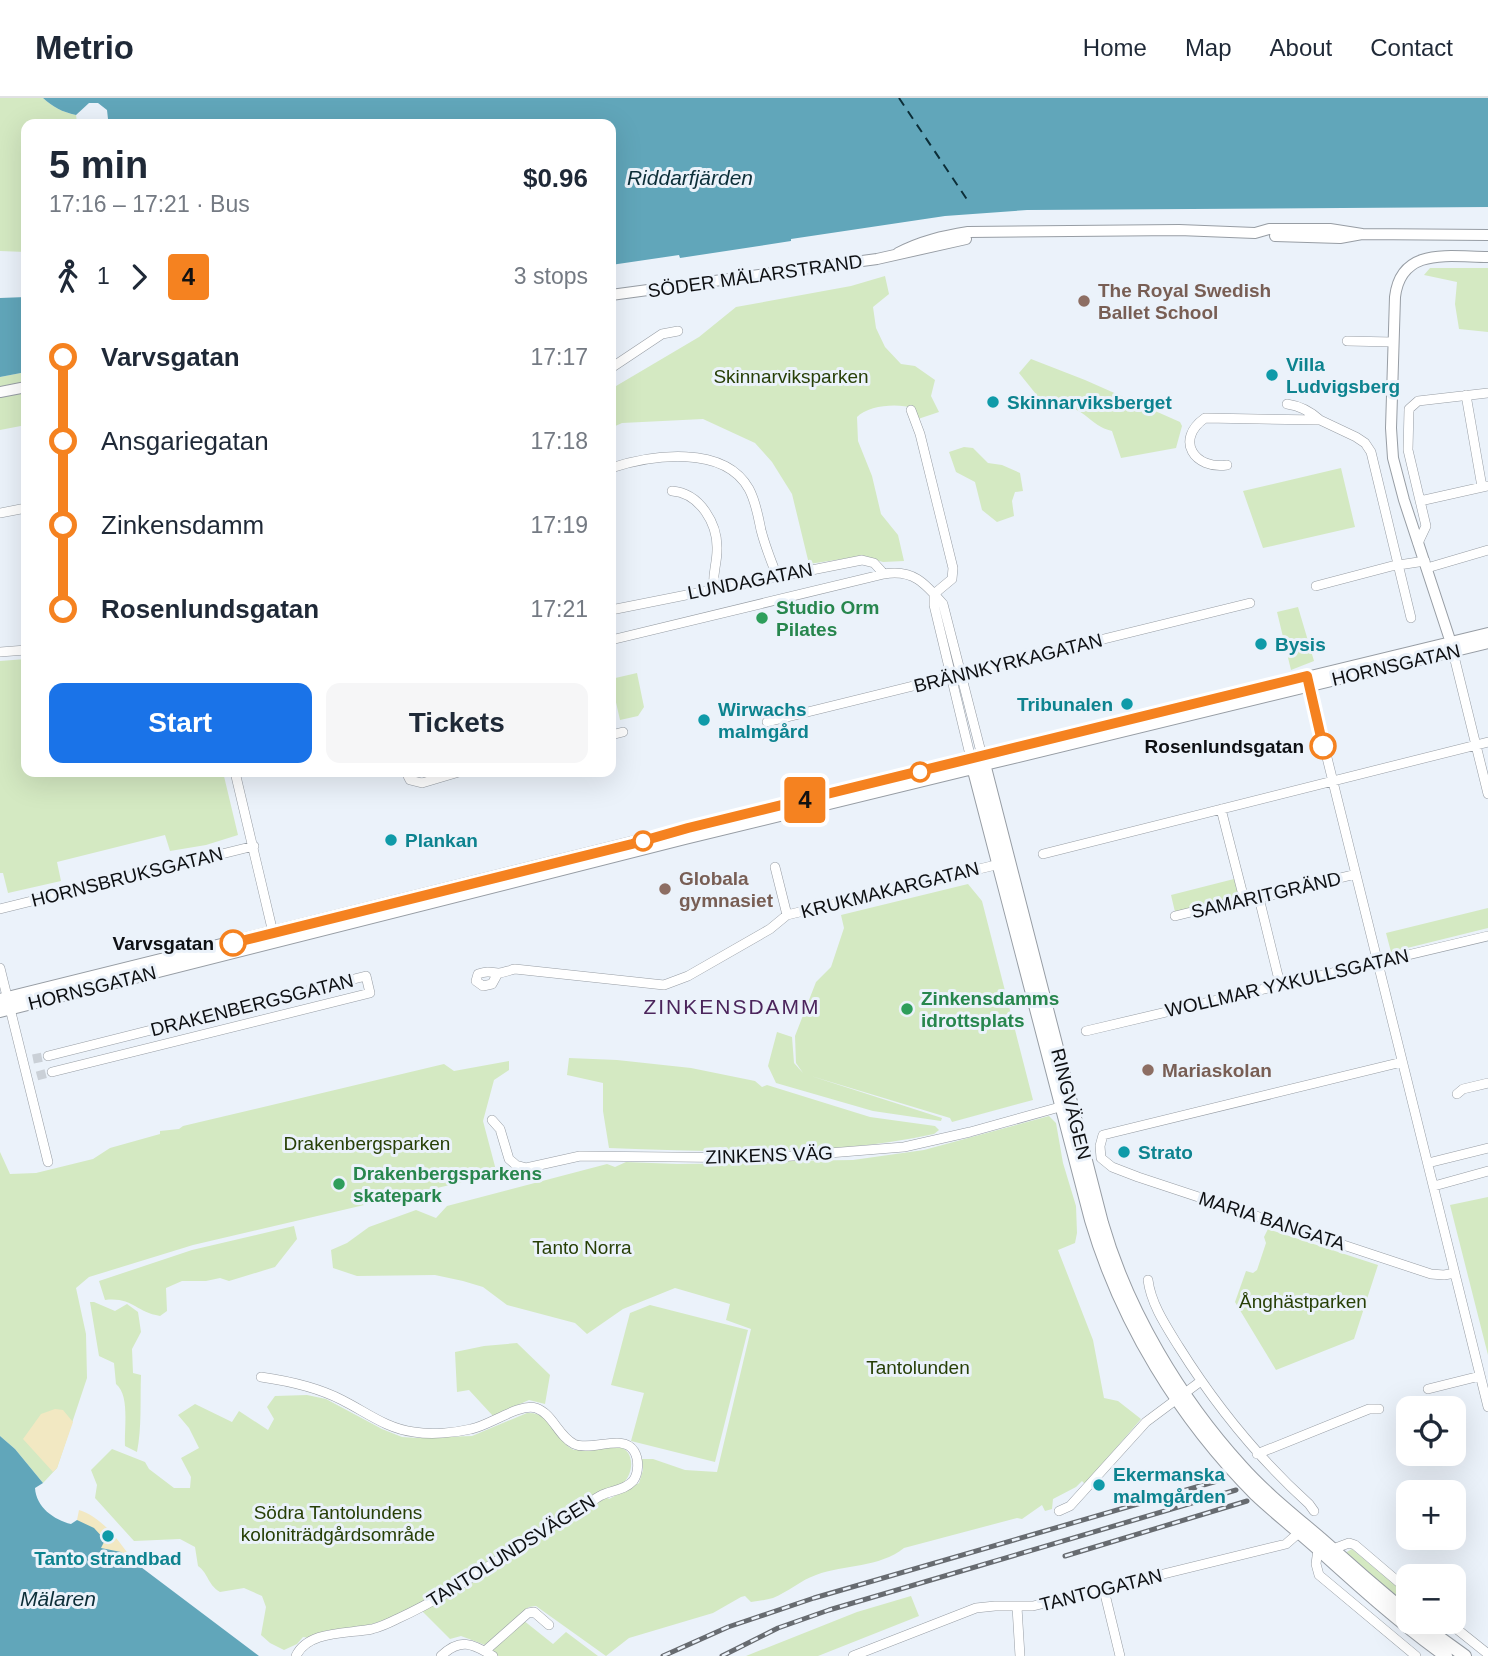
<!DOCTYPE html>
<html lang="en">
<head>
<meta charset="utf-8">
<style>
  :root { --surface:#fff; --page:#f6f6f7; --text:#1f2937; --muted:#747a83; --line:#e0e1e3; --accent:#1a73e8 }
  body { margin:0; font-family:Helvetica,sans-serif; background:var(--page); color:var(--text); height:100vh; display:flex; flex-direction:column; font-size:26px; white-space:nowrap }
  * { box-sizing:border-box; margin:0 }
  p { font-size:23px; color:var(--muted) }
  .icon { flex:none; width:38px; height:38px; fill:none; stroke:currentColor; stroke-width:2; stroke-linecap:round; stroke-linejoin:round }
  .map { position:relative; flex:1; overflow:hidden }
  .drawer { position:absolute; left:21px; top:21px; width:595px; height:658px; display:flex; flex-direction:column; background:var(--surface); border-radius:14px; box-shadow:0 7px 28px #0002 }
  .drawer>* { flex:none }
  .badge { padding:0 14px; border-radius:5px; font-size:24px; line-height:46px }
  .tools { position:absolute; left:1396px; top:1298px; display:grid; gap:14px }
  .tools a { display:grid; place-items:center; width:70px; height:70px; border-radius:14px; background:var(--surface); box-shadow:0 7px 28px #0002; font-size:35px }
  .map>.badge { position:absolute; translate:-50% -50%; box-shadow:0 0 0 4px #fff }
  .legs { display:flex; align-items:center; gap:10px; height:77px; padding:0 28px; font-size:23px }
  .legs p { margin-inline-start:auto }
  .head { display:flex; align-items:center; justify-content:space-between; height:119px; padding:0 28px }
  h1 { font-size:38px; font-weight:700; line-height:52px }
  .button { display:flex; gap:14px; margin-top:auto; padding:14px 28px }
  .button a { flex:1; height:80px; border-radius:14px; background:var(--accent); color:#fff; font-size:28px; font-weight:700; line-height:80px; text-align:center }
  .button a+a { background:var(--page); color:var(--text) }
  ul { padding:0 28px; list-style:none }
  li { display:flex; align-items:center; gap:24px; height:84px; font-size:26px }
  li i { display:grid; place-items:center; width:10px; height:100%; margin:0 9px; background:currentColor }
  li i::after { content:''; width:18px; height:18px; margin:-9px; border:5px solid; border-radius:50%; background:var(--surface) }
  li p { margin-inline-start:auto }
  li:first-child i { background:linear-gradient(#0000 50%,currentColor 0) }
  li:last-child i { background:linear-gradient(currentColor 50%,#0000 0) }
  header { display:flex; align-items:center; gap:42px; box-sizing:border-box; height:98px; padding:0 35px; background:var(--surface); border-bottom:2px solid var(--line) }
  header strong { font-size:33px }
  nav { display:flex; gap:38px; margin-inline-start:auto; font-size:24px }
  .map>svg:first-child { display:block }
  .green { fill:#d4e9c2 }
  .sand { fill:#f2e8c2 }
  .water { fill:#61a6ba }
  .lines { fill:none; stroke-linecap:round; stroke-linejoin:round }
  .ferry { stroke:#0c2e38; stroke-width:2; stroke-dasharray:9 7; stroke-linecap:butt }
  .minor-tunnel { stroke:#cad0d7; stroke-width:9; stroke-dasharray:9 4.5; stroke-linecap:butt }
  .minor-casing { stroke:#979da4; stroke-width:10 }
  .tertiary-casing { stroke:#979da4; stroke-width:12 }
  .secondary-casing { stroke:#979da4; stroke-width:14 }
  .minor { stroke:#fff; stroke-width:9 }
  .tertiary { stroke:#fff; stroke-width:10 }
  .secondary { stroke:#fff; stroke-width:12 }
  .rail-casing { stroke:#676b70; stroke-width:5 }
  .rail { stroke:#ebf2fa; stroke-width:2.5; stroke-dasharray:8; stroke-linecap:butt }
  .line-1-casing { stroke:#fff; stroke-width:16 }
  .line-1 { stroke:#f58220; stroke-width:10 }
  .education-dot { fill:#8d6e63; stroke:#ebf2fa; stroke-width:2.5 }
  .culture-dot { fill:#0f9aa8; stroke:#ebf2fa; stroke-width:2.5 }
  .leisure-dot { fill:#2e9e5b; stroke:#ebf2fa; stroke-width:2.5 }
  .stop-1-dot { fill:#fff; stroke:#f58220; stroke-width:3.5 }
  .labels { text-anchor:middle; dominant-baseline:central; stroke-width:6; stroke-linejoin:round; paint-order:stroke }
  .street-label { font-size:19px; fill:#0e1013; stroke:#ebf2fa }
  .education-label { font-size:19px; font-weight:bold; fill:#785e54; stroke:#ebf2fa; text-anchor:start }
  .culture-label { font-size:19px; font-weight:bold; fill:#0d838f; stroke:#ebf2fa; text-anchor:start }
  .park-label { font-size:19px; fill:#273f06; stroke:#ebf2fa }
  .leisure-label { font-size:19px; font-weight:bold; fill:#27864d; stroke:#ebf2fa; text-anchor:start }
  .stop-label { font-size:19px; font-weight:bold; fill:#0e1013; stroke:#ebf2fa; text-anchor:end }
  .water-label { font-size:21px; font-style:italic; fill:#0c2e38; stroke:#ebf2fa }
  .neighbourhood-label { font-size:21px; letter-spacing:2px; fill:#4c255c; stroke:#ebf2fa }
</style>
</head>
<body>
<header>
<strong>Metrio</strong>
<nav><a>Home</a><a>Map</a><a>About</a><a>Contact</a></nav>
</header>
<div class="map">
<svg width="1488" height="1558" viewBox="0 0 1488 1558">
  <rect width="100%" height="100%" fill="#ebf2fa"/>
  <path class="green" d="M0,0H43C53,9 62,14 76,17L77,24L81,26H26V154L0,153Z
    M1430,170H1488V234L1459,231L1455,206L1457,184L1424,177Z
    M885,178L889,196L873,209L876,230L885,249L901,266L915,268L935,282L931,298L939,314L918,321L913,310C898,305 868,307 857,319L858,343L872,378L881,416L898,437L904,463L883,464L862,458L809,466L792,396L772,364L755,345L703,321L622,325L611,330V291L699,239L736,209L851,188Z
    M1031,261L1085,282L1180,324L1182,328L1176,350L1121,360L1112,333C1085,327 1085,302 1048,311L1019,275Z
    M26,274V327L0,332V279Z
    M964,349L973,350L988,365L1002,367L1020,375L1023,393L1015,394L1012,403L1014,418L997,424L982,412L975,384L956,374L949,354Z
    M1341,370L1355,429L1263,450L1243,393Z
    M1298,509L1314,563L1291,572L1277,514Z
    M26,561V674H223L238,737L206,747L170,753L165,737L57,764L61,783L8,795L3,775H0V563Z
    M637,575L644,609L638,618L620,622L615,600L611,601V581Z
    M1234,781L1239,798L1175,814L1171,797Z
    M968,786L982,803L1033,1002L952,1024L950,1020L811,978L942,1020L941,1023L873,1013L776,985L768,968L777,934L792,939L794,965L803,975L796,965L795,938L816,884L831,869L844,830L841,817Z
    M1488,810V830L1391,854L1386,835Z
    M569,960L617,962L691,970L755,983L762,989L767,987L870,1019L935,1028L939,1032L934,1036C828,1059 718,1054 609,1050L603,1013V985L567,977Z
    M509,963V972L494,982L483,1023L497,1076L193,1147L89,1179L76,1190L86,1236L87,1280L57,1370L43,1385L15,1351L0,1338V1054L10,1076L36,1075L93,1061L110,1050L160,1036V1033L179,1031L183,1028L444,966L454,973Z
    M1049,1018L1056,1025L1063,1065L1076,1108L1077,1135L1075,1145L1058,1152L1093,1242L1104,1300L1118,1303L1141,1321L1085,1386L1082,1383L1076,1389L1053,1401L1052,1411L1045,1413L1042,1407L1022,1421L1017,1420L904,1450C879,1470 845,1466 816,1477C801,1482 788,1494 773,1500C766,1502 758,1503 751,1504L745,1498L741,1499L713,1515L629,1540L606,1558L536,1508L529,1509L485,1547L461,1538L450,1541L422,1513L393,1519L369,1527L325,1533L309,1540L303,1539L297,1546L284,1552L270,1545L261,1537L266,1509L262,1498L244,1490L220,1494C207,1486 209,1476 198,1468L195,1449L180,1441L134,1443L95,1400L97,1387L91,1372L112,1351L145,1364L149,1371L174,1390H190L191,1379L181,1360L199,1350L189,1330L178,1317L195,1306L232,1324L239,1313L268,1332L274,1321L267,1309L275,1298L307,1297L326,1301L382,1331L402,1339L418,1340L472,1338L527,1315C552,1313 555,1343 574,1352C588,1351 605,1347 619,1349C635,1352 634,1376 623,1385C618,1389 610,1392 603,1395L609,1401L639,1385L643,1372L642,1361H653L685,1372L717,1374L751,1231L726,1222L730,1206L675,1190L623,1211L587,1236L575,1225L507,1207L483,1189L463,1183L435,1177L357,1178L333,1170L331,1152L347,1145L369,1129L416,1112L436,1120L447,1108L607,1066L615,1069L626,1064L677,1066L780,1065L782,1063L853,1062L924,1052Z
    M1488,1099V1257L1450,1107Z
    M294,1128L297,1141L275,1169L229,1183L220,1180L206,1183H182L166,1190L167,1213L160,1218C135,1214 133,1199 105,1202L99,1183L192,1152Z
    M1268,1131L1378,1167L1354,1241L1276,1272L1235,1204L1246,1173L1253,1175L1257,1172L1266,1145L1264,1139Z
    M94,1204L115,1213L127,1206L138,1214L141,1234L132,1251L133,1275L141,1277C140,1303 142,1329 137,1354L125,1348C124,1330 130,1297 116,1286L114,1265L99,1258L90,1204Z
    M650,1207L748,1232L715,1364L631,1343L644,1295L611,1287L630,1215Z
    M517,1245L550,1277L545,1306L529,1302L493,1318L469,1292L457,1294L455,1254L484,1248Z
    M1352,1451L1409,1499V1510L1345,1455Z
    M911,1498L919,1518L818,1558H746L857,1514Z
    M523,1522L553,1546L566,1534L598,1558H498L493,1555V1548Z"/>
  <path class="sand" d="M55,1311L63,1312L73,1324L57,1370L53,1374L23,1341L41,1316Z
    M79,1412C104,1420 120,1445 135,1465L121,1454L100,1450L77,1422Z"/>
  <path class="water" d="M43,0H1488V109L1027,112L945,118L791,141V143L680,160L679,157L611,167V26H112L108,21L107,12L98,5H89L76,17C62,14 53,9 43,0Z
    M26,199V274L0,279V200Z
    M0,1338L15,1351L43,1385L35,1390C36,1409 54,1422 71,1426L77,1422L94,1430L105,1442L101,1450L121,1454L259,1558H0Z"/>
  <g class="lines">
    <path class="ferry" d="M899,0L968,103"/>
    <path class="minor-tunnel" d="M33,961L48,958
      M37,978L52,974"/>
    <g class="minor-casing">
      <path id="minor" d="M1347,243L1393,244
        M611,270L662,236L678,233
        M1466,297L1482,389
        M1287,306C1301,308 1310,313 1320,322
        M911,312L920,336L953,470L952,481L934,496
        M1227,367C1195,372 1174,342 1205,320L1320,322L1356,339L1365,345L1371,354L1411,520
        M611,370C651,357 724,346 749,391C756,404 758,418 761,432C765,448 771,463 777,478
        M672,393C700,395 718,426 717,452C717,466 712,477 714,490
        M1420,403L1487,388
        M0,415L26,410
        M1418,445L1426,428L1408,352L1409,311L1418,303L1488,295
        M1427,470L1488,452
        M1316,488L1392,468L1425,463
        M934,496V507L971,661
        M611,512L862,462L874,465L884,476
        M611,542L884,476C913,471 925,485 943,506L982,658
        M0,554L26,552
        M1453,554L1488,696
        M1309,587L1488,1309
        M767,624L1250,505
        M611,637L623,634
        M235,674L274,839
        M406,674L410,682L422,685L459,674
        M1221,711L1244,801
        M1043,756L1488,644
        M775,769L787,817
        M1259,800L1280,886
        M0,811L254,748
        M1175,818L1244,801L1259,800L1356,776
        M0,870L48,1064
        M498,875L492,886L483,888L476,883L478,876C487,873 490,874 499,875C503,875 510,872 515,871L664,887L688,878L770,831L787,817L1004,765
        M1086,933L1488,838
        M48,958L366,878L370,895L52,974
        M1402,964L1103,1037L1100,1048L1101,1060L1112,1069L1138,1079L1431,1176L1444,1177L1455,1175
        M1457,996L1463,991L1488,985
        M492,1022L500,1031L509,1061L516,1067L526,1070L580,1058L767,1060L904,1049L970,1034L1067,1007
        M1428,1065L1488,1050
        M1434,1088L1488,1073
        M1148,1182C1151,1206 1166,1228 1179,1249C1216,1308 1257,1359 1309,1406L1314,1413
        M261,1279C289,1283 317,1289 342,1302C366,1314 387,1331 414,1334C431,1337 454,1335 471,1331C489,1328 519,1305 536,1310C553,1316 558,1338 574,1346C591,1354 623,1335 634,1353C639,1361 639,1375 633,1383C624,1393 610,1392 600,1398C594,1401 588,1407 583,1410C569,1419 554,1425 541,1434C494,1464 448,1498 397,1521C389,1525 380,1529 372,1531C348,1536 308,1532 296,1558
        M1428,1291L1480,1278
        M1257,1356L1369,1311H1379
        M1059,1413L1070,1408L1146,1324L1201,1283
        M1318,1451L1316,1466L1319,1477L1416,1558
        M1333,1451L1349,1445L1355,1447L1409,1493
        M1104,1492L1120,1558
        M1017,1509L1020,1558
        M1448,1524L1488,1556
        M485,1553L528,1515L534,1514L549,1527
        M441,1558C460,1540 472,1545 493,1558
        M853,1558L976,1510L995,1508H1033L1286,1446L1302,1432"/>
    </g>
    <g class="tertiary-casing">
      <path id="tertiary" d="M1275,138L1340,140L1362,136L1488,137
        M898,155C921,143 943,138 968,134L1179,132L1255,135L1269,131H1330L1362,136
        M611,197L877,161L966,141
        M0,294L26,289
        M1452,548L1404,402L1393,360L1391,330L1395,199C1401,148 1450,159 1488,159
        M982,658L1488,535
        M985,667L1488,545"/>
    </g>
    <g class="secondary-casing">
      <path id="secondary" d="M971,661L1091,1122C1121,1224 1180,1321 1256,1397C1275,1415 1296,1431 1316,1449C1358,1487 1400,1525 1446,1558
        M0,902L982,658L1102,1125C1127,1212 1180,1301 1241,1368C1265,1395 1293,1417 1320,1440C1349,1466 1379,1492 1409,1517
        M0,913L685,740L981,668
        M1418,1524L1465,1558"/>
    </g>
    <use href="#minor" class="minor"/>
    <use href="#tertiary" class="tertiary"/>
    <use href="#secondary" class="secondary"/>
    <g class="rail-casing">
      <path id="rail" d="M1065,1458L1247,1403
        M663,1558L728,1529L814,1500L1224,1381
        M722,1558L778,1530L829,1512L1236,1392"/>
    </g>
    <use href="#rail" class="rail"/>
  </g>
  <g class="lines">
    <g class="line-1-casing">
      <path id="line-1" d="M233,845L632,746L688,730L1307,578L1323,648"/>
    </g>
    <use href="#line-1" class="line-1"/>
  </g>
  <g class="education-dot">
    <circle cx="1084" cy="203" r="7"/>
    <circle cx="665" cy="791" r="7"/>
    <circle cx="1148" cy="972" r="7"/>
  </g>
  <g class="culture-dot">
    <circle cx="1272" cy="277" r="7"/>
    <circle cx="993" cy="304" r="7"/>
    <circle cx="1261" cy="546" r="7"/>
    <circle cx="1127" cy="606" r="7"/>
    <circle cx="704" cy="622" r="7"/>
    <circle cx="391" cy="742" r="7"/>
    <circle cx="1124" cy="1054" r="7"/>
    <circle cx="1099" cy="1387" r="7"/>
    <circle cx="108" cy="1438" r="7"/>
  </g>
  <g class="leisure-dot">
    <circle cx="762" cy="520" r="7"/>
    <circle cx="907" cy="911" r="7"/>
    <circle cx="339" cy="1086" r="7"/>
  </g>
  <g class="stop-1-dot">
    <circle cx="1323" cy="648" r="12"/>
    <circle cx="920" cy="674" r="9"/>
    <circle cx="643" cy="743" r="9"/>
    <circle cx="233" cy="845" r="12"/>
  </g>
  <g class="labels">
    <g class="street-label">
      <text transform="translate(755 178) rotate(-8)">SÖDER MÄLARSTRAND</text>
      <text transform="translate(750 483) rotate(-11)">LUNDAGATAN</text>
      <text transform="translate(1008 565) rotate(-14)">BRÄNNKYRKAGATAN</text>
      <text transform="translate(1396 567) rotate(-13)">HORNSGATAN</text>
      <text transform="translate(127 779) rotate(-14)">HORNSBRUKSGATAN</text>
      <text transform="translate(890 792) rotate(-14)">KRUKMAKARGATAN</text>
      <text transform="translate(1266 797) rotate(-13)">SAMARITGRÄND</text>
      <text transform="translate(1287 885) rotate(-13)">WOLLMAR YXKULLSGATAN</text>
      <text transform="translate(92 890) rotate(-14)">HORNSGATAN</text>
      <text transform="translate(252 907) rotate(-14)">DRAKENBERGSGATAN</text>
      <text transform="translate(1071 1006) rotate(76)">RINGVÄGEN</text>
      <text transform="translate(769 1057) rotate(-2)">ZINKENS VÄG</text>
      <text transform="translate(1272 1123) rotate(18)">MARIA BANGATA</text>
      <text transform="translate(511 1453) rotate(-32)">TANTOLUNDSVÄGEN</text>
      <text transform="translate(1101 1492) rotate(-14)">TANTOGATAN</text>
    </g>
    <g class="education-label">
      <text x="1098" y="192">The Royal Swedish<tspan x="1098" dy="22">Ballet School</tspan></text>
      <text x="679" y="780">Globala<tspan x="679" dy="22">gymnasiet</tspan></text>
      <text x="1162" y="972">Mariaskolan</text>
    </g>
    <g class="culture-label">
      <text x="1286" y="266">Villa<tspan x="1286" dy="22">Ludvigsberg</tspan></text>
      <text x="1007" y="304">Skinnarviksberget</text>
      <text x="1275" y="546">Bysis</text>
      <text x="1113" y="606" text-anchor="end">Tribunalen</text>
      <text x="718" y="611">Wirwachs<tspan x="718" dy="22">malmgård</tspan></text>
      <text x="405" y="742">Plankan</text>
      <text x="1138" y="1054">Strato</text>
      <text x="1113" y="1376">Ekermanska<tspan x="1113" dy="22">malmgården</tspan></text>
      <text x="108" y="1460" text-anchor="middle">Tanto strandbad</text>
    </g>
    <g class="park-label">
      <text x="791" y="278">Skinnarviksparken</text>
      <text x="367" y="1045">Drakenbergsparken</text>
      <text x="582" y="1149">Tanto Norra</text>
      <text x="1303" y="1203">Ånghästparken</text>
      <text x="918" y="1269">Tantolunden</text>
      <text x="338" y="1414">Södra Tantolundens<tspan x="338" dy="22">koloniträdgårdsområde</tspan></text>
    </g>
    <g class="leisure-label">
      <text x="776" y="509">Studio Orm<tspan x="776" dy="22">Pilates</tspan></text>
      <text x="921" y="900">Zinkensdamms<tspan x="921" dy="22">idrottsplats</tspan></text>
      <text x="353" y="1075">Drakenbergsparkens<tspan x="353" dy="22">skatepark</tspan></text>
    </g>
    <g class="stop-label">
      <text x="1304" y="648">Rosenlundsgatan</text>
      <text x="214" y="845">Varvsgatan</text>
    </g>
    <g class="water-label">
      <text x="690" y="79">Riddarfjärden</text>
      <text x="58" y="1500">Mälaren</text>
    </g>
    <g class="neighbourhood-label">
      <text x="732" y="908">ZINKENSDAMM</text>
    </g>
  </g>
</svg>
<div class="tools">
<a><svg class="icon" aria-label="locate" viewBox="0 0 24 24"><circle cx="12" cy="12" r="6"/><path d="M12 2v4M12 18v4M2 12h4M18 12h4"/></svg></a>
<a>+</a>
<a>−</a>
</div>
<b class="badge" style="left:805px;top:702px;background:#f58220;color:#111">4</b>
<section class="drawer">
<div class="head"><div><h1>5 min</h1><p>17:16 – 17:21 · Bus</p></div><b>$0.96</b></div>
<div class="legs"><svg class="icon" aria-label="walk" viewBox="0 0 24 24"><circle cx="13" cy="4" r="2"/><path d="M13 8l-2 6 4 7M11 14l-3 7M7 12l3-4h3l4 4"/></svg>1<svg class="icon" aria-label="forward" viewBox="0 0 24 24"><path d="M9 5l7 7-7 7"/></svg><b class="badge" style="background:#f58220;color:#111">4</b><p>3 stops</p></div>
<ul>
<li><i style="color:#f58220"></i><b>Varvsgatan</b><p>17:17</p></li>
<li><i style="color:#f58220"></i><span>Ansgariegatan</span><p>17:18</p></li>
<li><i style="color:#f58220"></i><span>Zinkensdamm</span><p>17:19</p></li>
<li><i style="color:#f58220"></i><b>Rosenlundsgatan</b><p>17:21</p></li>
</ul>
<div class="button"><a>Start</a><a>Tickets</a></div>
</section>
</div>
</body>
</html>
